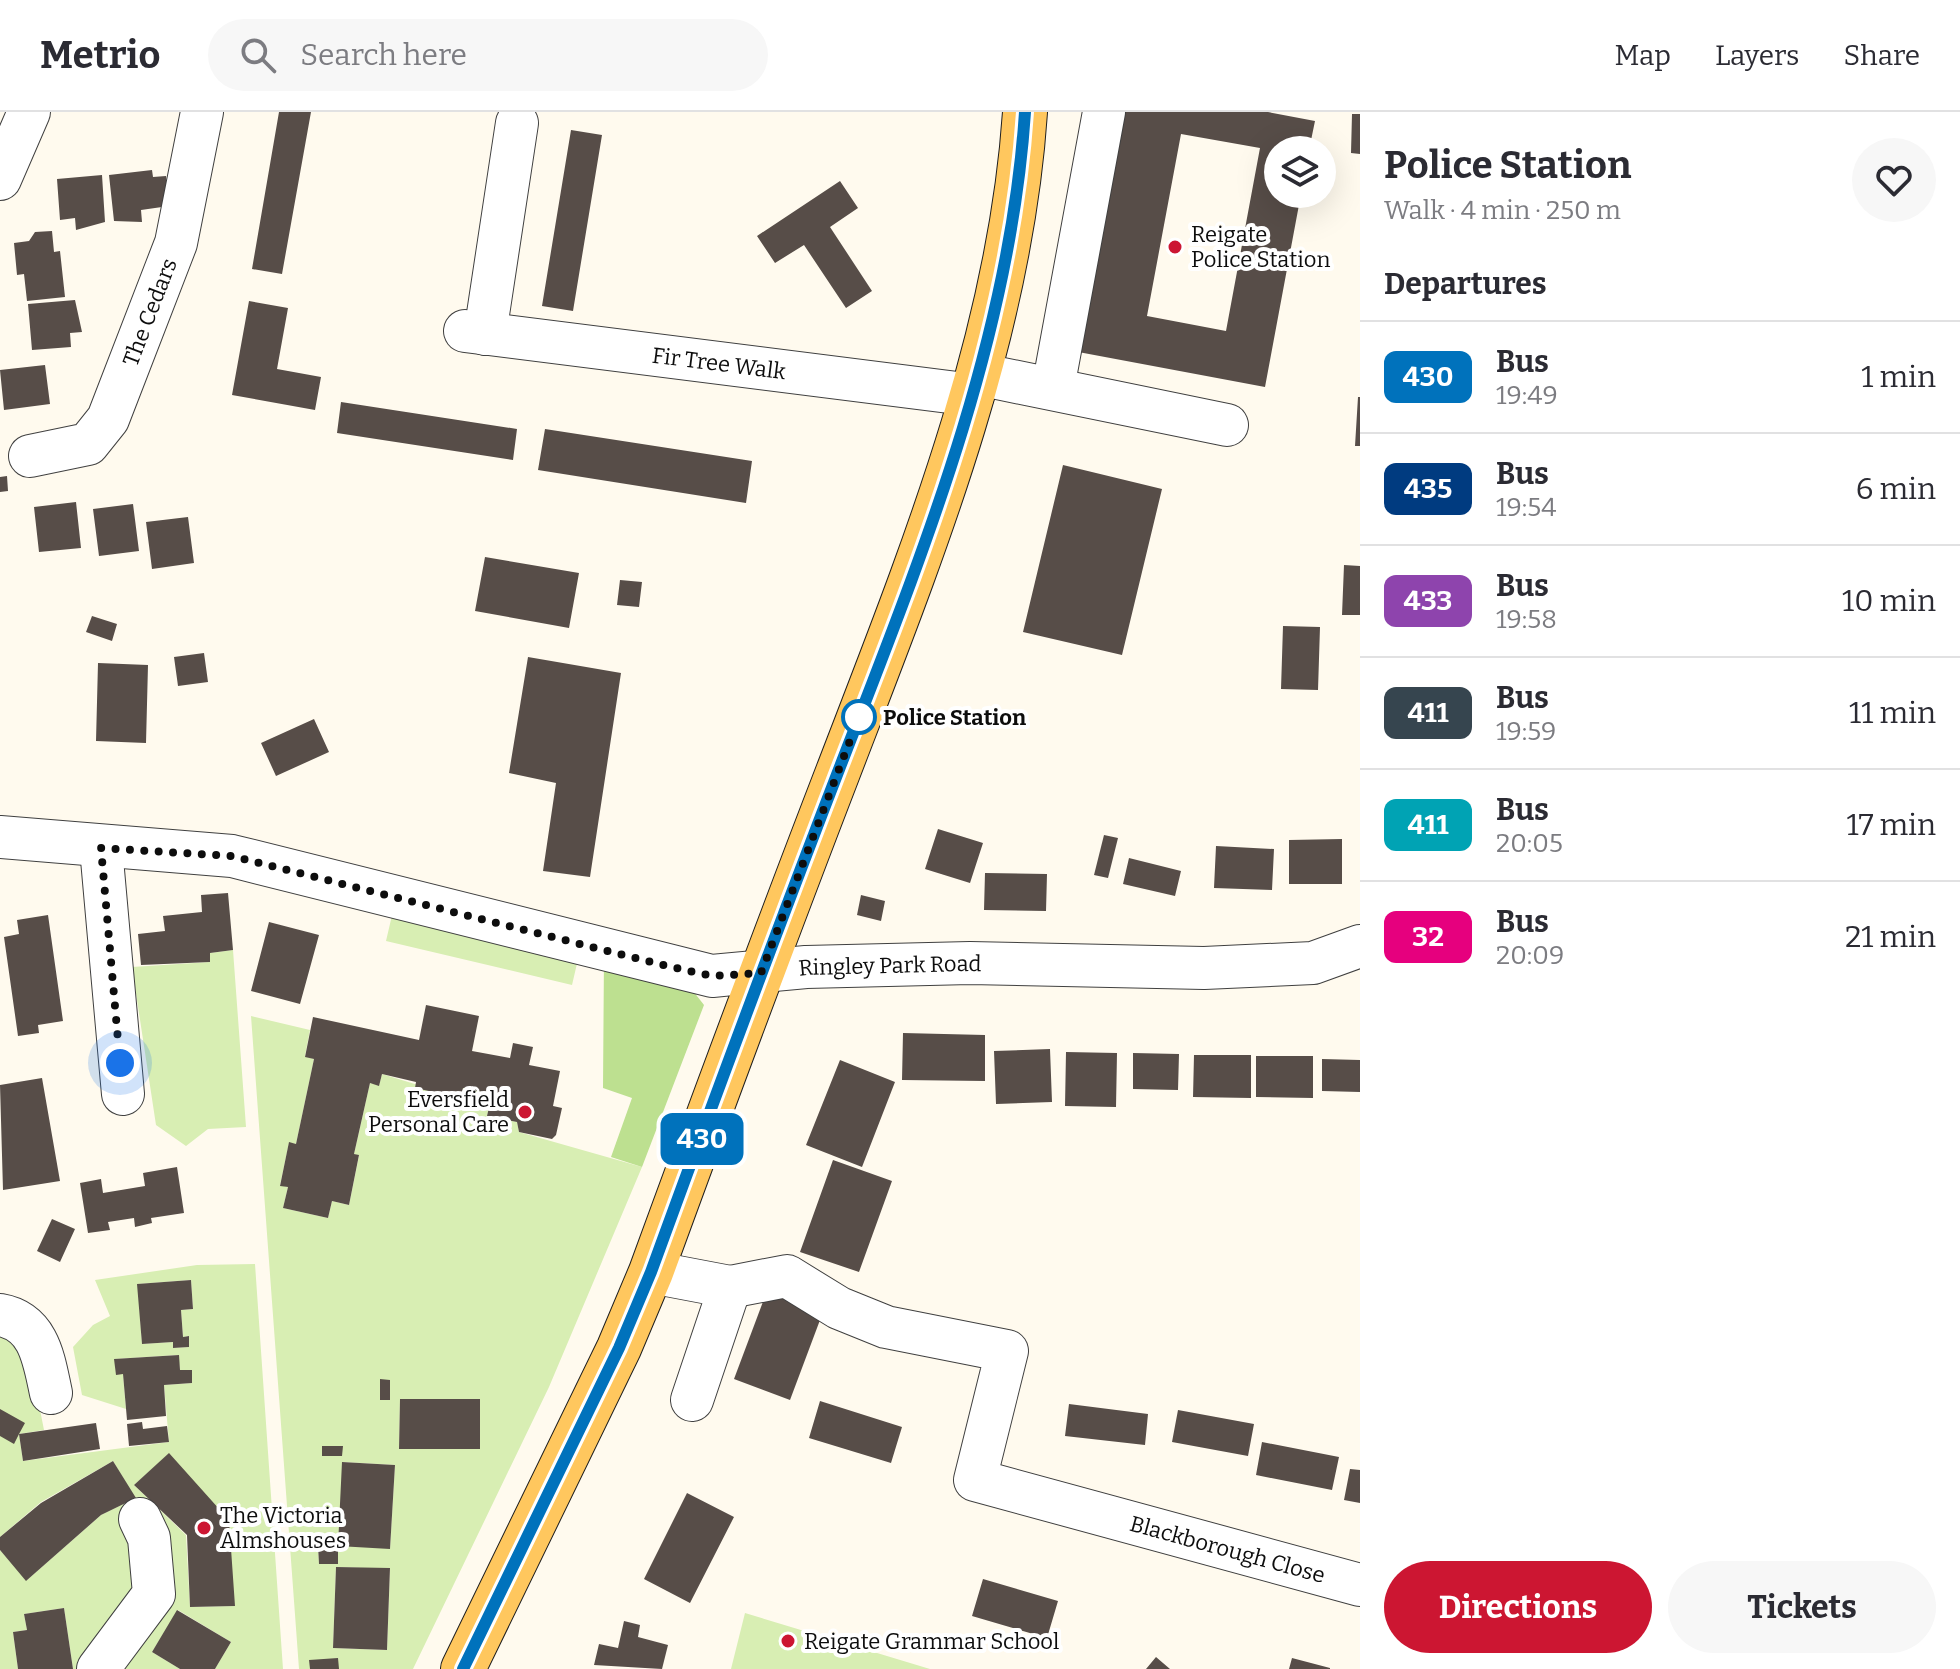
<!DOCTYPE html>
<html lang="en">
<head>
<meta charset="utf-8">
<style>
  :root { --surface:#fff; --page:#f7f7f7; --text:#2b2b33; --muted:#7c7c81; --line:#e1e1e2; --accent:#cc1632 }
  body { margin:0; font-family:Bitter,serif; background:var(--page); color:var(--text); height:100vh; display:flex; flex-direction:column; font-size:30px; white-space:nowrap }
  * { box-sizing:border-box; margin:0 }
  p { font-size:26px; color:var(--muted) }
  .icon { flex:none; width:44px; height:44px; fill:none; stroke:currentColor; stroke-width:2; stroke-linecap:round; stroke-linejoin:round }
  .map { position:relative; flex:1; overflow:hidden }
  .side { display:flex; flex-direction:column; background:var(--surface); width:600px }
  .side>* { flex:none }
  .badge { padding:0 16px; border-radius:12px; font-size:28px; line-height:52px }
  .buttons { position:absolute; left:1264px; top:24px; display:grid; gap:16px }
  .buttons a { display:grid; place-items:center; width:72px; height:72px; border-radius:50%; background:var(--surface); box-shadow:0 8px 32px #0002; font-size:40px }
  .you { position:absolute; width:40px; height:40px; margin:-20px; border:6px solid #fff; border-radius:50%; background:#1a73e8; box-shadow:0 0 0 12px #1a73e833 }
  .map>.badge { position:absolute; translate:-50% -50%; box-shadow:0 0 0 4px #fff }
  h2 { padding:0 24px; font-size:30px; line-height:72px }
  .round { display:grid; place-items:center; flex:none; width:84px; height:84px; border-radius:42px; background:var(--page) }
  .head { display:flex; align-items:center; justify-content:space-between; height:136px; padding:0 24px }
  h1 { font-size:38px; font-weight:700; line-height:60px }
  .action { display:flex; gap:16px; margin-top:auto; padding:16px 24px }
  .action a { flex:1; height:92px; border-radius:48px; background:var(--accent); color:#fff; font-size:32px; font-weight:700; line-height:92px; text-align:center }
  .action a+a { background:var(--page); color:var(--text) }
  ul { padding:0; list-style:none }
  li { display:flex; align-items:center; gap:24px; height:112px; padding:0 24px; border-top:2px solid var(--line) }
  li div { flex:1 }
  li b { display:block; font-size:30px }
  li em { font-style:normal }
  li .badge { min-width:88px; font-weight:700; text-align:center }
  header { display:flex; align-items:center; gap:48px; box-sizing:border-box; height:112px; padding:0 40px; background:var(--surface); border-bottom:2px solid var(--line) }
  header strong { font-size:38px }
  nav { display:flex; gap:44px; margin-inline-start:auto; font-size:28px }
  .search { width:560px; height:72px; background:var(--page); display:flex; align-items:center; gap:20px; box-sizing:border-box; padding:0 28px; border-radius:44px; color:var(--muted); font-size:30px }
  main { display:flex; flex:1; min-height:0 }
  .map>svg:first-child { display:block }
  .green { fill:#d8eeb3; fill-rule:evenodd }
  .forest { fill:#bde090 }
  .building { fill:#574d48; fill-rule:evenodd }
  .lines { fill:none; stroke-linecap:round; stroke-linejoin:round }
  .minor-casing { stroke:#404040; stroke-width:44 }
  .major-casing { stroke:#1e1e1e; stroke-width:46 }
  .minor { stroke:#fff; stroke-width:42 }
  .major { stroke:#ffc75e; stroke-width:44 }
  .line-casing { stroke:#fff; stroke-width:18 }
  .line { stroke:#0072bc; stroke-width:12 }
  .walk { stroke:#0d0d0d; stroke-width:8; stroke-dasharray:0 14.4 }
  .poi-dot { fill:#cc1632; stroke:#fff; stroke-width:3 }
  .stop-dot { fill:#fff; stroke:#0072bc; stroke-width:4 }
  .labels { text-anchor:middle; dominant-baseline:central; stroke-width:8; stroke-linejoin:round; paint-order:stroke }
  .poi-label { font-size:22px; fill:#0d0d0d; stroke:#fff; text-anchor:start }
  .street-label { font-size:22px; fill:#0d0d0d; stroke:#fff }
  .stop-label { font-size:22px; font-weight:bold; fill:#0d0d0d; stroke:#fff; text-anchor:start }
</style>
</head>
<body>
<header>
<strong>Metrio</strong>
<div class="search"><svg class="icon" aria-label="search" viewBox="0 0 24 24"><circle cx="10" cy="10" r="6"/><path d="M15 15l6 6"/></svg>Search here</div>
<nav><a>Map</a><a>Layers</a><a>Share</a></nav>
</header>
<main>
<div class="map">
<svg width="1360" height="1557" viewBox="0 0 1360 1557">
  <rect width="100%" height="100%" fill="#fffaee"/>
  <path class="green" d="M393,799L579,843L572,873L386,829Z
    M233,838L246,1015L208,1017L186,1034L156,1013L132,855L210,850V841Z
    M251,904L310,918L305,944L314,947L296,1032L289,1031L280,1073L288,1075L283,1096L328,1106L332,1089L349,1093L359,1044L354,1042L370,971L379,973L382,962L461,986L463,976L492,982L487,1004L517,1010L519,1020L642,1055L549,1275L413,1557H299ZM400,1287H480V1337L399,1336ZM343,1350L395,1353L390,1437ZM338,1434V1452H319L318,1435ZM336,1455L390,1457L387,1538L333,1536Z
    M255,1152L283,1557H215L231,1530L178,1498L152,1540L180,1557H73L64,1496L24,1502L27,1518L13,1520L18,1557H0V1438L27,1468L101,1403L135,1386L113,1349L41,1390L0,1425V1223L29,1242L44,1318L19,1322L23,1349L169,1330L164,1273L192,1271V1258H180L178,1243L115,1247L116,1262H123L126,1297L82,1283L73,1235L93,1213L110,1204L95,1168L197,1153ZM191,1168L193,1197L181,1198L183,1225L189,1224V1235L173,1236V1230L142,1232L138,1172ZM169,1342L235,1494L190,1495L186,1423L134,1373Z
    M745,1501L930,1557H731Z"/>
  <path class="forest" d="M604,843L683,866L704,893L642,1055L611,1045L632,986L603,976Z"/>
  <path class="building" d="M279,0H311L282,162L252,157Z
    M1118,0H1268L1315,9L1309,38H1278V82H1301L1265,275L1073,239ZM1181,22L1260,36L1226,219L1147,204Z
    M1352,2H1360V42L1351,41Z
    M571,18L602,23L573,199L542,194Z
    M152,58L153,65L166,64L169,94L141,98L142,110L114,109L109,63Z
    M102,63L105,110L76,118L75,106L60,108L57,67Z
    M840,69L858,96L830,115L872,179L846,196L804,133L775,151L757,124Z
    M52,119L54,140L60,139L65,185L27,189L24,162L17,163L14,131L29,129L35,120Z
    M75,188L82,220L70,221L71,235L32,238L28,192Z
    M249,189L288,196L277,257L321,265L315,298L232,283Z
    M45,253L50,292L4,298L0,258Z
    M1358,285H1360V334H1355Z
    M341,290L517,317L513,348L337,321Z
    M545,317L752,349L746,391L538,358Z
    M1063,353L1162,377L1122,543L1023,520Z
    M7,364L8,379L0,380V365Z
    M76,390L81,436L39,440L34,395Z
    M133,392L139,439L99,444L93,397Z
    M188,405L194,451L152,457L146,410Z
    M485,445L579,461L569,516L475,499Z
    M1344,453L1360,454V503H1342Z
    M620,468L642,470L639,495L617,493Z
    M92,504L117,512L112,529L86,520Z
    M1283,514L1320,515L1318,578L1281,577Z
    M204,541L208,570L178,574L174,545Z
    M528,545L621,561L590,765L543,759L556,671L509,661Z
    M98,551L148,553L146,631L96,629Z
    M314,607L329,640L276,664L261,631Z
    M938,717L983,731L970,771L925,757Z
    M1104,723L1118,726L1108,766L1094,763Z
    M1342,727V772H1289V728Z
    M1216,734L1274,737L1272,778L1214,776Z
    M1129,746L1181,759L1175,784L1123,772Z
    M985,761L1047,762L1046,799L984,798Z
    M228,781L233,838L210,841V850L141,853L138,822L165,819L163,804L202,800L201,783Z
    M861,783L885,789L881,809L857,803Z
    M48,803L63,909L38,913L39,921L18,924L4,825L19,822L17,808Z
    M269,810L319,823L300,892L251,879Z
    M426,893L479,904L472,939L510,946L513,931L533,935L529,953L560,959L553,994L562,996L556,1023L552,1027L519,1020L517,1010L487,1004L492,982L463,976L461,986L415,976L416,970L382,962L379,974L370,971L354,1042L359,1043L349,1093L332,1089L328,1106L283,1096L288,1075L280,1074L289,1030L296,1032L314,947L305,945L313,905L419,928Z
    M903,921L985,923V969L902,968Z
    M1050,937L1052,990L996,992L994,939Z
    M1066,940L1117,941L1116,995L1065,994Z
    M1133,941L1179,942L1178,978L1133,977Z
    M1194,943H1251V986L1193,985Z
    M1256,944H1313V986L1256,985Z
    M1322,947L1360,948V980L1322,979Z
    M840,948L895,970L862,1055L806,1033Z
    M42,966L60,1069L3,1078L0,973Z
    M833,1048L892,1069L859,1160L800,1140Z
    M177,1055L184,1101L151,1106L152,1111L135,1115L134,1106L108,1110L110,1118L88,1121L80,1071L101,1067L103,1081L145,1074L143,1061Z
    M52,1107L75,1117L60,1150L37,1139Z
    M191,1168L193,1197L181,1198L183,1225L189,1224V1235L173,1236V1230L142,1232L137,1172Z
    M770,1171L826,1192L790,1288L734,1267Z
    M179,1243L180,1258H192V1271L164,1273L166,1304L127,1308L123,1262L116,1263L114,1247Z
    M380,1267L390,1268V1288H380Z
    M400,1287H480V1337H399Z
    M820,1289L902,1315L891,1351L809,1326Z
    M1069,1292L1148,1302L1145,1333L1065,1324Z
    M0,1297L25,1311L19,1322L96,1311L100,1337L23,1349L19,1322L14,1332L0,1324Z
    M1178,1298L1254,1312L1248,1344L1172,1330Z
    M142,1310L143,1317L167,1314L169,1330L129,1334L127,1312Z
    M1262,1330L1339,1345L1332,1378L1256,1363Z
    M322,1334H343L342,1344H322Z
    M169,1341L229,1408L235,1494L190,1495L187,1423L134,1373Z
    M113,1349L136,1386L101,1403L26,1469L0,1438V1425L41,1391Z
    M342,1350L395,1353L390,1437L338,1434Z
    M1350,1357L1360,1358V1391L1344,1388Z
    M687,1381L734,1405L690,1491L644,1467Z
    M318,1434H338V1452H319Z
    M336,1455L390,1456L387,1538L333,1536Z
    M983,1467L1058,1489L1047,1526L972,1504Z
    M64,1496L73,1557H18L13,1520L27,1518L24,1502Z
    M177,1498L231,1530L215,1557H180L152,1540Z
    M624,1509L640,1513L638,1525L668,1533L662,1557L594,1553L599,1532L618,1536Z
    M1156,1545L1170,1557H1146Z
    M338,1546L339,1557H310L309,1548Z
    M1292,1546L1330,1556V1557H1289Z"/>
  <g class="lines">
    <g class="minor-casing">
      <g id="minor">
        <path d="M0,67L29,0"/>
        <path id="s1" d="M465,219L973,283"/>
        <path d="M485,222L517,11"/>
        <path d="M978,262L1227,313"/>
        <path d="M1053,276L1104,0"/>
        <path id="s2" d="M30,344L88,332L108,307L176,131L202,0"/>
        <path id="s3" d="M0,725L232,744L712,864L806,855L970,851L1204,856L1313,851L1360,834"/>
        <path d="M101,736L123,982"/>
        <path d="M651,1160L730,1175L692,1288"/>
        <path id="s4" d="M730,1175L787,1164L839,1196L886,1215L1007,1239L975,1368L1360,1473"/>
        <path d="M0,1203C40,1210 44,1249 51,1281"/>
        <path d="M98,1557L154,1482L149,1426L140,1407"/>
      </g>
    </g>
    <g class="major-casing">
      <path id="major" d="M463,1557L619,1236L651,1160C712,993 774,826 838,660C919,449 1010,227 1025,0"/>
    </g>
    <use href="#minor" class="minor"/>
    <use href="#major" class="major"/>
  </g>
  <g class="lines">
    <g class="line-casing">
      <path id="line" d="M463,1557L619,1236L651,1160C712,993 774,826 838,660C920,448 1010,229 1025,0"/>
    </g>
    <use href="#line" class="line"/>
    <path class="walk" d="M120,951L101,736L232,744L663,853L712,864L761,861L859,605"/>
  </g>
  <g class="poi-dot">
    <circle cx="1175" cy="135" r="8"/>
    <circle cx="525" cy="1000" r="8"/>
    <circle cx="204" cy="1416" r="8"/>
    <circle cx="788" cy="1529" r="8"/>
  </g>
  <circle class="stop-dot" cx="859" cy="605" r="16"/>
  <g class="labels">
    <g class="poi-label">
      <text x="1191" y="122">Reigate<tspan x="1191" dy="25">Police Station</tspan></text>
      <text x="509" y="987" text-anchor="end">Eversfield<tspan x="509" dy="25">Personal Care</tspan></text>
      <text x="220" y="1403">The Victoria<tspan x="220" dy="25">Almshouses</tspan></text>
      <text x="804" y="1529">Reigate Grammar School</text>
    </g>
    <g class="street-label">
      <text stroke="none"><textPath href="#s2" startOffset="206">The Cedars</textPath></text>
      <text stroke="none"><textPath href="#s1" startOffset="256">Fir Tree Walk</textPath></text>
      <text stroke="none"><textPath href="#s3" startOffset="906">Ringley Park Road</textPath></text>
      <text stroke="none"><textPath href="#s4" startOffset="688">Blackborough Close</textPath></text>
    </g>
    <g class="stop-label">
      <text x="883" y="605">Police Station</text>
    </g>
  </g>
</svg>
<div class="buttons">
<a><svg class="icon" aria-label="layers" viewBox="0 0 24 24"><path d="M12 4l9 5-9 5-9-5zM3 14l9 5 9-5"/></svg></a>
</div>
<div class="you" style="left:120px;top:951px"></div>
<b class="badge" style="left:702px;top:1027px;background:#0072bc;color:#fff">430</b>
</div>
<section class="side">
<div class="head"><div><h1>Police Station</h1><p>Walk · 4 min · 250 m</p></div><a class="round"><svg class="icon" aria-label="heart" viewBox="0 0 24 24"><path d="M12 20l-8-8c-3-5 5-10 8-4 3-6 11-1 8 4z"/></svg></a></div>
<h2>Departures</h2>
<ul>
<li><span class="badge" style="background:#0072bc;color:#fff">430</span><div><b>Bus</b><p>19:49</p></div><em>1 min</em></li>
<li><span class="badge" style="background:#003b80;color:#fff">435</span><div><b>Bus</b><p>19:54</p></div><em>6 min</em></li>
<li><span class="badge" style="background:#8e44ad;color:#fff">433</span><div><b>Bus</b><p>19:58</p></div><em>10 min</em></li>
<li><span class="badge" style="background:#36454f;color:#fff">411</span><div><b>Bus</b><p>19:59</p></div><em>11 min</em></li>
<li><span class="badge" style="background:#00a3b4;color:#fff">411</span><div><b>Bus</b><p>20:05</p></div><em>17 min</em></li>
<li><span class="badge" style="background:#e6007e;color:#fff">32</span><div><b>Bus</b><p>20:09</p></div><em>21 min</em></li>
</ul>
<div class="action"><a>Directions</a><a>Tickets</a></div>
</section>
</main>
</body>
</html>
